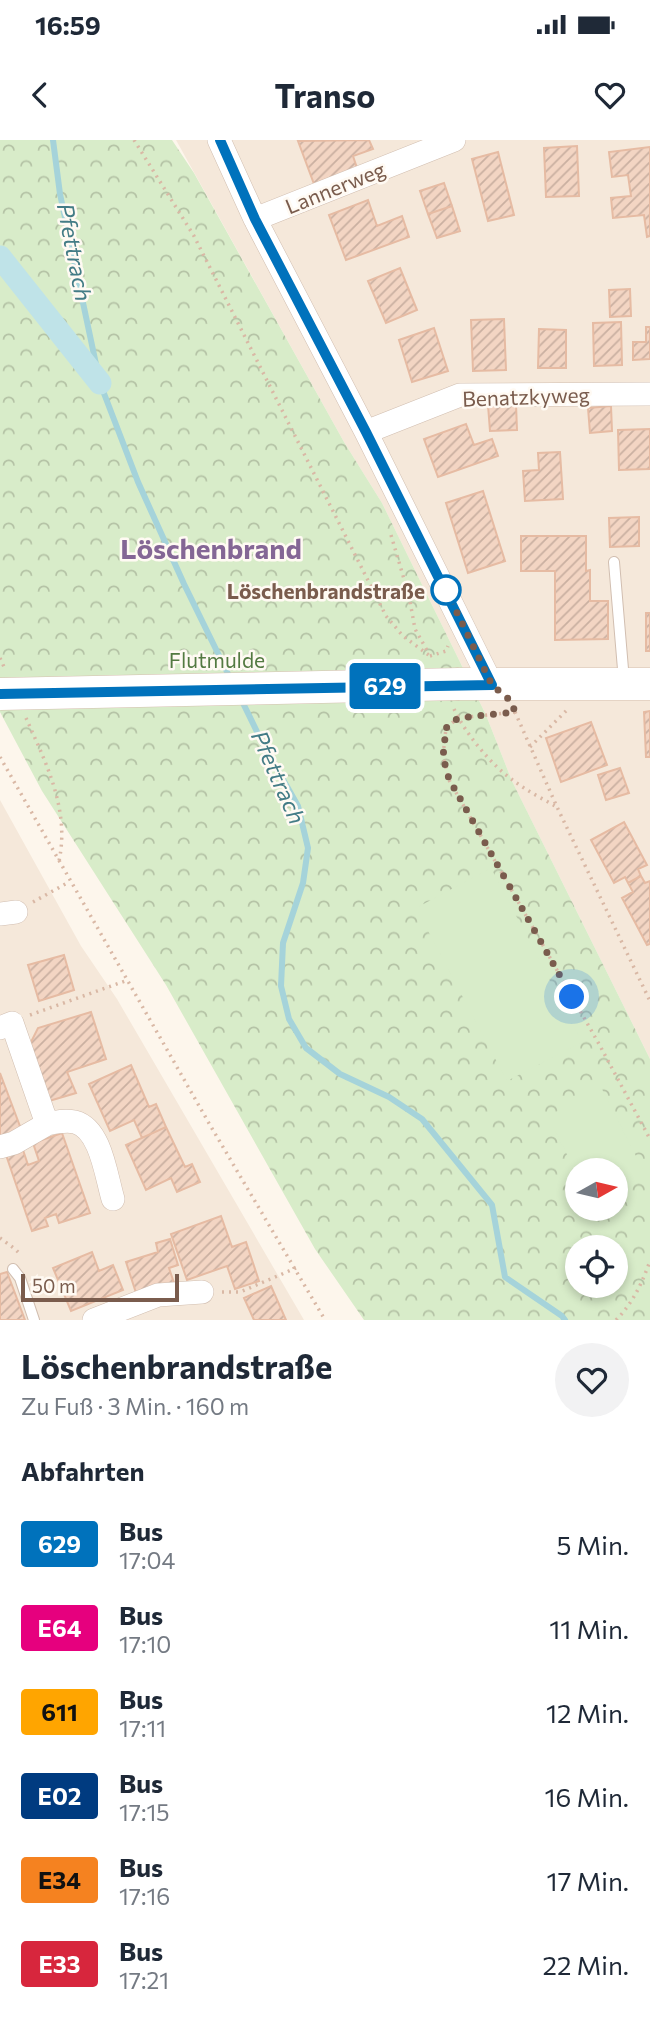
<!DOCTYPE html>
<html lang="de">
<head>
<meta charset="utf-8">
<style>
  :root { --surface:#fff; --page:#f2f2f3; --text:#1f2937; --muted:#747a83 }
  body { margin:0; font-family:Commissioner,sans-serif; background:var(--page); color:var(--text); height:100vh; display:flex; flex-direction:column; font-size:26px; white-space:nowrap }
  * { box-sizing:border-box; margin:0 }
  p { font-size:23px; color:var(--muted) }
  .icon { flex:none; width:38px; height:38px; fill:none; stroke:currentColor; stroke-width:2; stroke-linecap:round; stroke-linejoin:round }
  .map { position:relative; height:1180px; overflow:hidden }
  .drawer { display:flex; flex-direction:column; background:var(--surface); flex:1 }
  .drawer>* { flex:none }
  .badge { padding:0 14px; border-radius:5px; font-size:24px; line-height:46px }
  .needle { width:46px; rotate:82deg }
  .buttons { position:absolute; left:565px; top:1018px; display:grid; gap:14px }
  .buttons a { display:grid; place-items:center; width:63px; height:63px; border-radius:50%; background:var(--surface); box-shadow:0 4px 10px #0003; font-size:35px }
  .scale { position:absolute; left:21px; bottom:18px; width:158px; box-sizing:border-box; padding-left:7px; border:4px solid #7a5c4d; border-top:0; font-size:19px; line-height:24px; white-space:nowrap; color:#7a5c4d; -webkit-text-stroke:5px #fffaf3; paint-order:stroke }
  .you { position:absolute; width:35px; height:35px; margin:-18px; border:5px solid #fff; border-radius:50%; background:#1a73e8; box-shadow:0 0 0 10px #1a73e833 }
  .map>.badge { position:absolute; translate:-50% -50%; box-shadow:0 0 0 4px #fff }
  h2 { padding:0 21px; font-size:26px; line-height:63px }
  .round { display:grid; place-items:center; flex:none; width:74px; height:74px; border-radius:37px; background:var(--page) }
  .summary { display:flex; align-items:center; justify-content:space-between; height:119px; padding:0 21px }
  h1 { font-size:33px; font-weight:700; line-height:52px }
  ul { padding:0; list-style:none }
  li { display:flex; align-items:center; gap:21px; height:84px; padding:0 21px }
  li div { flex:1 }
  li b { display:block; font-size:26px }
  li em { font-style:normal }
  li .badge { min-width:77px; font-weight:700; text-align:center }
  .status { display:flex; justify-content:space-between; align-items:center; height:49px; padding:0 35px; background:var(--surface); direction:ltr }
  .status svg { height:19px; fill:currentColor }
  header { display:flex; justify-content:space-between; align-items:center; height:91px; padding:0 21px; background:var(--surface); font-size:32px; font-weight:700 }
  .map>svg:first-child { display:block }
  .residential { fill:#f5e8da }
  .park { fill:url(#park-crowns); fill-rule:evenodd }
  .pitch { fill:#d8ecc9 }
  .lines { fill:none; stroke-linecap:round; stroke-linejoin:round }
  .stream { stroke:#a5d3da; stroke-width:6 }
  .canal { stroke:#bfe3e8; stroke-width:23 }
  .building { fill:url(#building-hatch); stroke:#e6bba3; stroke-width:2 }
  .service-casing { stroke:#d1beb0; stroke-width:12 }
  .minor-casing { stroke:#d1beb0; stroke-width:24 }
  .secondary-casing { stroke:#d6c0b0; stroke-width:33 }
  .path { stroke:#d9b8a5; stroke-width:3.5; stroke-dasharray:2 5; stroke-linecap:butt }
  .service { stroke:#fff; stroke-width:10 }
  .minor { stroke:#fff; stroke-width:23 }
  .secondary { stroke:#fff; stroke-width:32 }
  .secondary-bridge-casing { stroke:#d6c0b0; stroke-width:33; stroke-linecap:butt }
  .secondary-bridge { stroke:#fff; stroke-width:32 }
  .line-casing { stroke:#fff; stroke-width:16 }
  .line { stroke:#0072bc; stroke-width:10 }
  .walk { stroke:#7a5c4d; stroke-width:7; stroke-dasharray:0 12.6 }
  .stop-dot { fill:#fff; stroke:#0072bc; stroke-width:3.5 }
  .labels { text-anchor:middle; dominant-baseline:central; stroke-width:5; stroke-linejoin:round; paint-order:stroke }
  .street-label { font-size:21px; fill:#7a5c4d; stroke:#fffaf3 }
  .stop-label { font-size:21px; font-weight:bold; fill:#7a5c4d; stroke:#fffaf3; text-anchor:end }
  .park-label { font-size:21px; fill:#537a41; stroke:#fffaf3 }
  .water-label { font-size:23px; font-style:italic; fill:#437c86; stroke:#fffaf3 }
  .district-label { font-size:28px; font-weight:bold; fill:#846695; stroke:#fffaf3 }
</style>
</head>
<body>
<div class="status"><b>16:59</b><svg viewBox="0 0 49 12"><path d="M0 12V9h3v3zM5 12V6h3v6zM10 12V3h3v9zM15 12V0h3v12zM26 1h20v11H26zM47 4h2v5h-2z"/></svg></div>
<header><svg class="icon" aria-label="back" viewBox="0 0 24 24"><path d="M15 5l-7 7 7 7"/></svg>Transo<svg class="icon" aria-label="heart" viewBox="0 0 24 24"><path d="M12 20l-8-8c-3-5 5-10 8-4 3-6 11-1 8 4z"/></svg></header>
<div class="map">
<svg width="650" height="1180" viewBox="0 0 650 1180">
  <defs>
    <pattern id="park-crowns" width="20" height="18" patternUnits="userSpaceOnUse" patternTransform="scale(1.75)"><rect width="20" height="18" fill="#d8ecc9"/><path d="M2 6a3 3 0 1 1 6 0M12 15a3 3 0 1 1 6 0" fill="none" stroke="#b4c2a5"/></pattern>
    <pattern id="building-hatch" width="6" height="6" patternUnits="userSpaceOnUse" patternTransform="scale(1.75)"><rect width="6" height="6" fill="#f3d5c3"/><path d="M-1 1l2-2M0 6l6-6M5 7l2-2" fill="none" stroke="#cab0a1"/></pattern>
  </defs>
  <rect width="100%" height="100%" fill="#fdf6ec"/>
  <path class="residential" d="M176,0H650V919L512,641L486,575L382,363L344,302Z
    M0,660L81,806L117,859L304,1180H0Z"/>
  <path class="park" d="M0,0H172L194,33L344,302L382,363L486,575L512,641L650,919V1180H364L315,1109L166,845L42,651L0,572ZM578,1031H616V1069H578ZM578,1108H616V1146H578Z"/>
  <path class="pitch" d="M491,728L582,902L507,941L416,768Z
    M602,949L643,1030L616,1044V1031H578L577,1035L548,976Z"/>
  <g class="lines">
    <path class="stream" d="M53,0L60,54L100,243L138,342L184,444L231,540
      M241,559L263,604L298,666L308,708L303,743L283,803L281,846L289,879L306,908L340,934L389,957L422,979L492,1065L505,1137L562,1176L565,1180"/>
    <path class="canal" d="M0,117L100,243"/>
  </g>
  <path class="building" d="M369,0L373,9L353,16L357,28L314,44L298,1Z
    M577,6L579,56L546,57L544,8Z
    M650,7V96L647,97L644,75L613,78L611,58L631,56L628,35L612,37L609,12Z
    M498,12L514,75L488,81L472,19Z
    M444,43L452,66L428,74L420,51Z
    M368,60L377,86L402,76L409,97L346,120L329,75Z
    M452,66L460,91L437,98L428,74Z
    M400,128L417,170L386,183L368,141Z
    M630,149L631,176L610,177L609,150Z
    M504,179L506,230L473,231L471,180Z
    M621,182L622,225L594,226L593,183Z
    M646,187H650V219L633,220V202H646Z
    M434,188L448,231L412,242L399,200Z
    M539,189L566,190V228H538Z
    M516,264L517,290L490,291L488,265Z
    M611,266L612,291L590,293L588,268Z
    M466,284L474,305L492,299L498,316L438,337L424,299Z
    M650,289V329L619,330L618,290Z
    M560,312L563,359L525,361L523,331L539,330L538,313Z
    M483,351L505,421L468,433L446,363Z
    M639,377V406L610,407L609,378Z
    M521,396H586V431L590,430V461H608V499L555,500V431H521Z
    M646,473H650V511H646Z
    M650,571V617H646L644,572Z
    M591,582L607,625L561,642L546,598Z
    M620,628L629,653L606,660L598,635Z
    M624,682L647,725L638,729L641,736L628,743L625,737L614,743L591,700Z
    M641,736L645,743L650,741V804L647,805L622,758L633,752L628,743Z
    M64,815L74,850L39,861L28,825Z
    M91,872L106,919L67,932L76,953L49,961L28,908L38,888Z
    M131,925L149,967L156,964L166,987L142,998L134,980L110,991L89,944Z
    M0,933L24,997L0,1006Z
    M166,987L185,1027L192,1024L200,1042L177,1052L171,1038L146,1050L126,1005Z
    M62,993L90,1073L59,1083L56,1074L45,1078L48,1086L32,1091L6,1015L23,1010L28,1025L39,1021L33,1003Z
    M221,1076L232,1107L246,1102L259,1141L235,1149L227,1126L187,1140L171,1094Z
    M170,1099L178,1125L169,1128L174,1143L137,1156L126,1122L158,1112L156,1103Z
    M92,1112L99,1131L113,1125L123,1150L71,1171L53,1128Z
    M7,1132L25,1180H0V1134Z
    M271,1146L286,1180H254L244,1158Z"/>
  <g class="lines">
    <g class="service-casing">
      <path id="service" d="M614,422L624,541
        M13,1129L20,1138L34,1180"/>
    </g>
    <g class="minor-casing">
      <path id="minor" d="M219,0L255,79L366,292L492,545
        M255,79L454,0
        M366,292L460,255L650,254
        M0,774L16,772
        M0,888L12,883L47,984L14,1003L0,1007
        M47,984C56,982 65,980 75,982C101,989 106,1036 113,1059
        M94,1180L158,1155L202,1152"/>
    </g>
    <g class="secondary-casing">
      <path id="secondary" d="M459,544H650"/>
    </g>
    <path class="path" d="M134,0L194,96L386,476L403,496L430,516
      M391,395L409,456L415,489L429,514
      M430,516L446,511L448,506
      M0,518L5,529
      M454,569C465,593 492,626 514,641C527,651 543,659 557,667
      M515,572L458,578L446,588L443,616L449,640L599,904L650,999
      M515,572L557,667L650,861
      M26,578C46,623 70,670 59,721
      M530,607L568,569
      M0,617L210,985L325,1180
      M33,762L69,742
      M30,875L128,840
      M0,1098L15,1109L20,1114
      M222,1152H240L296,1128
      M616,1180C633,1163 642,1143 650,1121"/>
    <use href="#service" class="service"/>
    <use href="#minor" class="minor"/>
    <use href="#secondary" class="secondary"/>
    <g class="secondary-bridge-casing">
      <path id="secondary-bridge" d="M0,554L459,544"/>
    </g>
    <use href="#secondary-bridge" class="secondary-bridge"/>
  </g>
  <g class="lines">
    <g class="line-casing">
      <path id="line" d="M0,554L492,545L366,292L255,79L220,0"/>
    </g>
    <use href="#line" class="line"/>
    <path class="walk" d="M446,450L492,545L511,561L515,572L458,578L446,588L443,617L449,639L572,857"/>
  </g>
  <circle class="stop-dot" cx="446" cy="450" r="14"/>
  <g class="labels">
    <g class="street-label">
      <text transform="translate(335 47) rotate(-22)">Lannerweg</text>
      <text transform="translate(526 256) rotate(-2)">Benatzkyweg</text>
    </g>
    <g class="stop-label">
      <text x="425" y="450">Löschenbrandstraße</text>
    </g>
    <g class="park-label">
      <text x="217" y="519">Flutmulde</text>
    </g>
    <g class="water-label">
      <text transform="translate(75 112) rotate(79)">Pfettrach</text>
      <text transform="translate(279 637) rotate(66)">Pfettrach</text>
    </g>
    <g class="district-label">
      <text x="211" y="408">Löschenbrand</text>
    </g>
  </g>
</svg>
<div class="buttons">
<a><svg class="needle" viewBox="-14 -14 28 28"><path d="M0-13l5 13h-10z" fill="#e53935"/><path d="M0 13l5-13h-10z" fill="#747a83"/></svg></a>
<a><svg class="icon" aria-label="locate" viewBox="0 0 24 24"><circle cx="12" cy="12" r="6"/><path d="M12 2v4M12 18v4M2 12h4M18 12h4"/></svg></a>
</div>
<div class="scale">50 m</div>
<div class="you" style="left:572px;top:857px"></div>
<b class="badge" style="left:385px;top:546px;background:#0072bc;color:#fff">629</b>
</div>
<section class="drawer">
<div class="summary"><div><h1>Löschenbrandstraße</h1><p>Zu Fuß · 3 Min. · 160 m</p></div><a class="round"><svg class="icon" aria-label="heart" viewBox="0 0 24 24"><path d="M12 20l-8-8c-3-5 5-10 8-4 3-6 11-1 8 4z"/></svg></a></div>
<h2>Abfahrten</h2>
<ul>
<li><span class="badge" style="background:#0072bc;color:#fff">629</span><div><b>Bus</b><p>17:04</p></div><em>5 Min.</em></li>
<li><span class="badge" style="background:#e6007e;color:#fff">E64</span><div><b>Bus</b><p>17:10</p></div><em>11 Min.</em></li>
<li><span class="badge" style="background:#ffa500;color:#111">611</span><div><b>Bus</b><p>17:11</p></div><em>12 Min.</em></li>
<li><span class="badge" style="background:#003b80;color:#fff">E02</span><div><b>Bus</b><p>17:15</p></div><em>16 Min.</em></li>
<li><span class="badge" style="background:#f58220;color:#111">E34</span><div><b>Bus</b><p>17:16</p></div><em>17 Min.</em></li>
<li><span class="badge" style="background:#d7263d;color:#fff">E33</span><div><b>Bus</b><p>17:21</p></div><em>22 Min.</em></li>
</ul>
</section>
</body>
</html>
